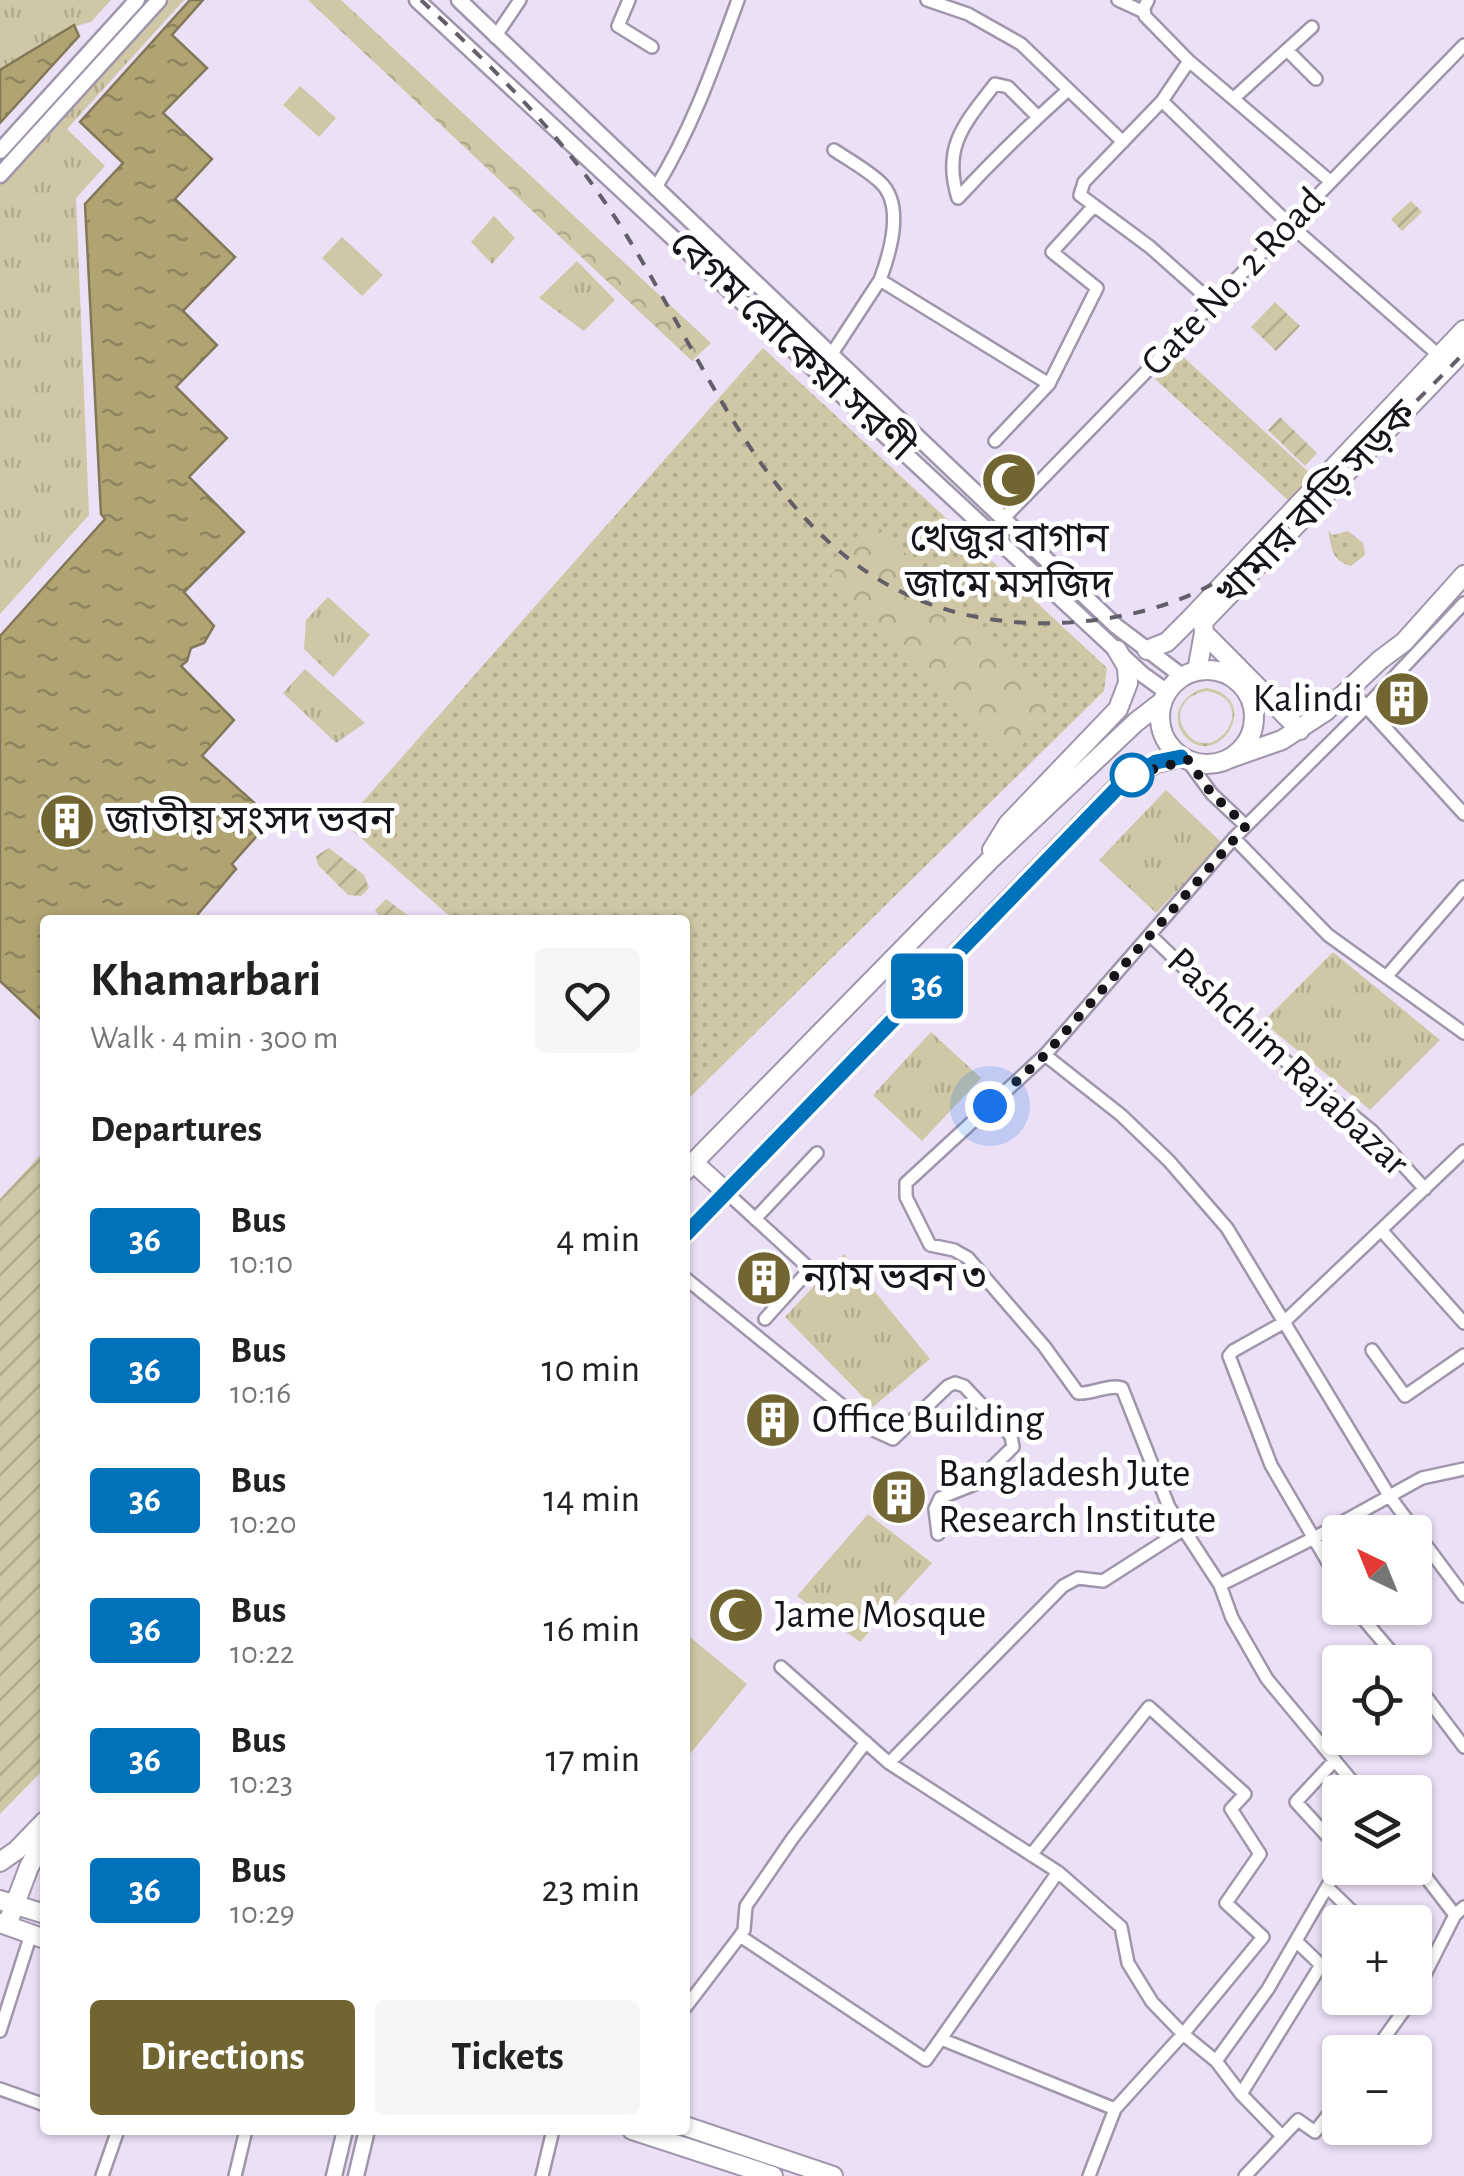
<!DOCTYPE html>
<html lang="en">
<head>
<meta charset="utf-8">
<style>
  :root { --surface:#fff; --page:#f6f6f6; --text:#222; --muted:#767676; --accent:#716532 }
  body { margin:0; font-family:"Alegreya Sans","Noto Sans Bengali",sans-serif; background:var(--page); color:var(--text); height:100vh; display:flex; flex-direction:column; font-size:38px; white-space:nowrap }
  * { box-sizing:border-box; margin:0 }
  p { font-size:32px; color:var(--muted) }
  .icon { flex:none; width:55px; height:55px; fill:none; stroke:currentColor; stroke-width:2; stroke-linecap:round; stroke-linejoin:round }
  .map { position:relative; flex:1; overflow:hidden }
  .side { position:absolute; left:40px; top:915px; width:650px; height:1220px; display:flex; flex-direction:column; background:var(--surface); border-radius:10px; box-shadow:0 2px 8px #0004 }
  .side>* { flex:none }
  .badge { padding:0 20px; border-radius:8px; font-size:35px; line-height:65px }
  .needle { width:65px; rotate:317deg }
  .buttons { position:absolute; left:1322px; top:1515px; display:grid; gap:20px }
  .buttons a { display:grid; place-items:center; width:110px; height:110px; border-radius:10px; background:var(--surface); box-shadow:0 2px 8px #0004; font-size:50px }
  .you { position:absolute; width:50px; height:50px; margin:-25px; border:8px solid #fff; border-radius:50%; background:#1a73e8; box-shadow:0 0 0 15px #1a73e833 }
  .map>.badge { position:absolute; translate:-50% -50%; box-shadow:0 0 0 5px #fff }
  h2 { padding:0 50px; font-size:38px; line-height:90px }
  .round { display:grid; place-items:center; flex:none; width:105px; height:105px; border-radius:10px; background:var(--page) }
  .summary { display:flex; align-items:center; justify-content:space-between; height:170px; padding:0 50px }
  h1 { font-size:48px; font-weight:600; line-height:75px }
  .cta { display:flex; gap:20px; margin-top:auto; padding:20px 50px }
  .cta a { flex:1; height:115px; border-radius:10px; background:var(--accent); color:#fff; font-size:40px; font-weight:600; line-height:115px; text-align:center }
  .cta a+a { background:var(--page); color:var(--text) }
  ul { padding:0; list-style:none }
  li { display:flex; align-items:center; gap:30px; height:130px; padding:0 50px }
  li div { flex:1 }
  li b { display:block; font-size:38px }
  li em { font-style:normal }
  li .badge { min-width:110px; font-weight:700; text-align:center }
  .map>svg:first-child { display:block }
  .grass { fill:url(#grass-dots); fill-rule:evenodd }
  .forest { fill:url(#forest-crowns) }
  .park { fill:url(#park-tufts) }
  .garden { fill:url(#garden-furrows) }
  .pitch { fill:#cfc7a5 }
  .water { fill:url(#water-ripples); stroke:#827858; stroke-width:2.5 }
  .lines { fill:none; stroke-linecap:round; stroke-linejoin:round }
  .minor-casing { stroke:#a096ab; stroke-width:16 }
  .major-casing { stroke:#a096ab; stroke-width:19 }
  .highway-casing { stroke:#a096ab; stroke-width:22 }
  .minor { stroke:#fff; stroke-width:11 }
  .major { stroke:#fff; stroke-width:14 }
  .highway { stroke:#fff; stroke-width:18 }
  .rail { stroke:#645e6a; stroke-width:4; stroke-dasharray:12 12; stroke-linecap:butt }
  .line-casing { stroke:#fff; stroke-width:22 }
  .line { stroke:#0072bc; stroke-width:15 }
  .walk { stroke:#17131a; stroke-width:10; stroke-dasharray:0 18 }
  .stop-dot { fill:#fff; stroke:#0072bc; stroke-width:5 }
  .labels { text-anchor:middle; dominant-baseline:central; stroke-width:10; stroke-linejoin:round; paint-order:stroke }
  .street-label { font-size:40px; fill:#17131a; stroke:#fff }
  .poi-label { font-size:40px; fill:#17131a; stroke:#fff; text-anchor:start }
</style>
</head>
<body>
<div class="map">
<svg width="1464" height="2176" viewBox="0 0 1464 2176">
  <defs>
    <pattern id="grass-dots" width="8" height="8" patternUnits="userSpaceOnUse" patternTransform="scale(2.5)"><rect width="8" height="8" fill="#cfc7a5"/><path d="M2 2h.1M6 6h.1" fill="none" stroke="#b1aa8d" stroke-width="1.8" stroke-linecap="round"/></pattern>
    <pattern id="forest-crowns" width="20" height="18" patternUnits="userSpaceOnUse" patternTransform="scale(2.5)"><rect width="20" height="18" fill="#cfc7a5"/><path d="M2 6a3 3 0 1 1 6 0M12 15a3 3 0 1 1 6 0" fill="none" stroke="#b1aa8d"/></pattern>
    <pattern id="park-tufts" width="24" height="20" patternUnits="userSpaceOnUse" patternTransform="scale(2.5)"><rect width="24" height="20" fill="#cfc7a5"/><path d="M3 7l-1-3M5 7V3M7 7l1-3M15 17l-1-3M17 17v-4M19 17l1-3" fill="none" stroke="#b1aa8d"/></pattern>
    <pattern id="garden-furrows" width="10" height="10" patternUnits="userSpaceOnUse" patternTransform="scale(2.5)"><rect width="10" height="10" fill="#cfc7a5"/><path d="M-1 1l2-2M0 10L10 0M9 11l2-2" fill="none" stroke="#b1aa8d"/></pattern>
    <pattern id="water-ripples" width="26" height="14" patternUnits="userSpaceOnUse" patternTransform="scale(2.5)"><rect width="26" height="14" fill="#b0a473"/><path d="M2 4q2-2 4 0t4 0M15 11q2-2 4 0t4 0" fill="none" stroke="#8e845e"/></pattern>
  </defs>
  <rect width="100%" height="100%" fill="#ebe0f6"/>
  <path class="grass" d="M763,348L1107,668L1104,691L685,1102V920H454L344,823Z
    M1179,353L1313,476L1290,502L1155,379Z
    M1328,531L1333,535L1348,531L1363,543L1365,555L1351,566C1329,560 1332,544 1328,531Z
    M1207,688C1266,699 1216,774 1184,735C1168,715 1185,691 1207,688ZM1207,691C1263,701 1212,771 1185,731C1172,712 1187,693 1207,691Z"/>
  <path class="forest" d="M308,0H341L711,343L692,361Z
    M876,525L1061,703L1007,754L829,577Z"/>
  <path class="park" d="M0,0H111L91,22L69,28L0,72Z
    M169,0H184L67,129L105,166L76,198L89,515L0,614V184Z
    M494,216L515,238L492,264L471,242Z
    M577,261L615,300L584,331L539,298Z
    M328,597L370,635L333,677L304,649L306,620Z
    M305,669L365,723L336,743L283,693Z
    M1166,790L1222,843L1156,913L1099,860Z
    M1333,952L1440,1040L1370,1110L1263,1022Z
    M931,1032L981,1078L922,1141L873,1095Z
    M844,1254L930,1359L873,1407L785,1317Z
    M868,1514L932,1563L860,1642L797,1596Z"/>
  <path class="garden" d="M1411,201L1422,212L1402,231L1391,219Z
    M1275,302L1300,326L1276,351L1251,327Z
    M1280,417L1317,453L1305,466L1268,430Z
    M329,848L364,875L369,888L361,896L348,895L318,865L316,856Z
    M386,899L414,920H382L375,910Z
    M45,1150V1768L0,1814V1199Z"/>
  <path class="pitch" d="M300,86L336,118L319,137L283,105Z
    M342,237L383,275L362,296L322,258Z
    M685,1633L747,1684L685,1760Z"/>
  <path class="water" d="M190,0H203L172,35L207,68L163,113L212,159L175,199L235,257L183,311L217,345L176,387L227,438L189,477L244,532L184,592L214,626L204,643L191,648L187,661L181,666L234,720L202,756L260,808L270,821L232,864L236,869L193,920H45V1023L0,981V636L105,519L101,514L85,204L123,163L80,122Z
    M74,25L79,36L0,123V70Z"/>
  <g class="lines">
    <g class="minor-casing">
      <path id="minor" d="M629,0L618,26L652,47
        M927,0L968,14L1021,44L1123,142
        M1118,0L1144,12
        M1148,0L1144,8L1145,16L1189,61L1162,101L1289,224L1442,358
        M495,37L520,0
        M1288,51L1316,79
        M1189,61L1331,182
        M1234,98L1312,27
        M1162,101L1084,182L1080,195L1150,247L1213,303
        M1038,117L1008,87L995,84C964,124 942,147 958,198C993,160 1029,125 1068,90
        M834,150C849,160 867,170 880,182C905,205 890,253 880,280
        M655,189C692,129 714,66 738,0
        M831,355L880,280L1049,384
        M995,441L1049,384L1097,288L1052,252L1093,207
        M1003,519L1464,45
        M1464,603L1365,708L1234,838L1045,1055L1121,1115L1169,1161L1227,1228L1390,1497L1464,1596
        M1350,689L1464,814
        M1187,760L1212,794L1246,826
        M1234,838L1328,935L1464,1033
        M1150,935L1256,1037L1372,1131L1425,1189
        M1386,977L1464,887
        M1045,1055L906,1183V1197L930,1245L954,1250L968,1258L1044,1346L1078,1393C1094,1394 1107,1384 1122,1388L1169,1507L1220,1585L1232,1618L1267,1679L1361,1792
        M726,1192L810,1269L765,1319
        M755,1219L817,1153
        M1382,1231L1464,1323
        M685,1278L871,1429L893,1439L948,1386L955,1383L964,1386L1011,1436L1013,1447L975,1484L940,1498L935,1509L938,1534
        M1372,1350L1405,1396L1464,1355
        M1340,1583L1271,1465L1229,1356L1233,1351L1283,1323L1464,1151
        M1220,1585L1314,1538L1422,1478L1464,1469
        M1354,1608L1400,1662
        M1415,1682L1464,1747
        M1335,1760L1296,1802L1340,1850
        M889,1763L1063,1586L1078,1578L1103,1581L1184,1529
        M1415,1863L1455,1915
        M1058,1872L1121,1927L1128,1963L1152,2002L1183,2034L1216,2061L1241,2094L1282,2136
        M1327,1887L1340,1864
        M740,1936L926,2060L1058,1872L889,1763L781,1667
        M1415,1994L1455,1915L1464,1907
        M685,2008L740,1936L744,1930L746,1906L792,1839L866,1742
        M0,2031L31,1934
        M941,2039L1115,2109L1183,2034L1263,1937L1226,1903L1260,1854L1231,1809L1245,1794L1149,1707L1031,1855
        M1374,2052L1413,1998
        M1216,2061L1268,1989L1327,1887L1363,1922
        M0,2089L45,2105
        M1241,2094L1321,1965L1296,1941
        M102,2176L118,2130
        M235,2176L246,2130
        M542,2176L553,2130
        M1089,2176L1115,2109
        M1245,2176L1298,2120L1315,2132L1340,2099"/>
    </g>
    <g class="major-casing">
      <path id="major" d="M417,0L1142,674L1167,692
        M459,0L1116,626L1182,676
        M0,151L137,0
        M0,175L159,0
        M334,2176L345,2130
        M356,2176L367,2130"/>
    </g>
    <g class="highway-casing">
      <path id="highway" d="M1204,633L1300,730
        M1147,650L1167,642L1192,617L1464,330
        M1160 717a47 47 0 1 1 94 0a47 47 0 1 1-94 0Z
        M1197,671L1204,633L1203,622L1464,350
        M1228,759L1282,740L1326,711L1380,660L1404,642L1464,575
        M992,850L1008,824L1118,709L1128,683L1127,667L1117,650
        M693,1162L726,1192
        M685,1171L990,860L1136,722L1162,702
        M685,1235L1123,781L1156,763L1181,757
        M0,1862L17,1850L45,1821
        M0,1900L45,1914
        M0,1923L45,1939
        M7,1925L29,1867L45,1837
        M685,2126L833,2176
        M632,2130L773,2176"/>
    </g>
    <use href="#minor" class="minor"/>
    <use href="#major" class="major"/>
    <use href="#highway" class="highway"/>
    <path class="rail" d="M421,0C487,62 553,126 604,201C722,372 781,615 1032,623C1095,625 1167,612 1221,579C1273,547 1315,503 1358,460C1393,424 1429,389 1464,353"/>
  </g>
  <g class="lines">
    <g class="line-casing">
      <path id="line" d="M685,1235L1123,782L1156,762L1181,757"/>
    </g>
    <use href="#line" class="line"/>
    <path class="walk" d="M990,1106L1045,1055L1246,826L1212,794L1188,760L1132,775"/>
  </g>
  <defs>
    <g id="mosque-disc" transform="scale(2.875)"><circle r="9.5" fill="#716532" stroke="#fff"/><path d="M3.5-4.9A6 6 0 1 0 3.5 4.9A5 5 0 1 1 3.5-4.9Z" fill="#fff"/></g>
    <g id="building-disc" transform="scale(2.875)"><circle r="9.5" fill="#716532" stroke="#fff"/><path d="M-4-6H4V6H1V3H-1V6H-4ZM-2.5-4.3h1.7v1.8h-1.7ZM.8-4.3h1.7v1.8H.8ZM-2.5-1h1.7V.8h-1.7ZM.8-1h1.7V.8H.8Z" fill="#fff"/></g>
  </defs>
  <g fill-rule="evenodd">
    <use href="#mosque-disc" x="1009" y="480"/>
    <use href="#building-disc" x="1402" y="699"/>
    <use href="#building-disc" x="67" y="821"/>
    <use href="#building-disc" x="764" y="1278"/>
    <use href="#building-disc" x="773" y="1420"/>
    <use href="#building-disc" x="899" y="1497"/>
    <use href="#mosque-disc" x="736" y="1615"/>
  </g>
  <circle class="stop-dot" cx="1132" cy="775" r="20"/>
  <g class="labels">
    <g class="street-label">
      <text transform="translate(1233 282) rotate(-46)">Gate No. 2 Road</text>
      <text transform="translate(792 346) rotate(43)">বেগম রোকেয়া সরণী</text>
      <text transform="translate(1317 504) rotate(-46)">খামার বাড়ি সড়ক</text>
      <text transform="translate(1288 1062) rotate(43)">Pashchim Rajabazar</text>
    </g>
    <g class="poi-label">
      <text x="1009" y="539" text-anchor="middle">খেজুর বাগান<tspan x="1009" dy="46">জামে মসজিদ</tspan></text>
      <text x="1363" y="699" text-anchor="end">Kalindi</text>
      <text x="106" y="821">জাতীয় সংসদ ভবন</text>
      <text x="803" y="1278">ন্যাম ভবন ৩</text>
      <text x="812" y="1420">Office Building</text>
      <text x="938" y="1474">Bangladesh Jute<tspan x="938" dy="46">Research Institute</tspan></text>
      <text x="775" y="1615">Jame Mosque</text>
    </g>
  </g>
</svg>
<div class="buttons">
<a><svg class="needle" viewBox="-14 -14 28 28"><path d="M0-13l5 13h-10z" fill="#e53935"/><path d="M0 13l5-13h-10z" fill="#767676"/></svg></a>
<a><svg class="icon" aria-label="locate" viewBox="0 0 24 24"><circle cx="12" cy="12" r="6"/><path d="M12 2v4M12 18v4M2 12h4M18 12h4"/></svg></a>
<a><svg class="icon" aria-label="layers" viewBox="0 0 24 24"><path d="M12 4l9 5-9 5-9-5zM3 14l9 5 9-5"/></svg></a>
<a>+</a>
<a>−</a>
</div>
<div class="you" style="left:990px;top:1106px"></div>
<b class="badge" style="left:927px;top:986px;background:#0072bc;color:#fff">36</b>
<section class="side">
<div class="summary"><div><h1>Khamarbari</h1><p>Walk · 4 min · 300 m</p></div><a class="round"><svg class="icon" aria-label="heart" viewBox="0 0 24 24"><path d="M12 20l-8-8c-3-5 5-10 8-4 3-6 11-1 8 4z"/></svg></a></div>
<h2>Departures</h2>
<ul>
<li><span class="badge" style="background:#0072bc;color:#fff">36</span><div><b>Bus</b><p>10:10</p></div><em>4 min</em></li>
<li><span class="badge" style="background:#0072bc;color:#fff">36</span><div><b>Bus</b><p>10:16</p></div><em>10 min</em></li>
<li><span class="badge" style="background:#0072bc;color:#fff">36</span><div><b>Bus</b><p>10:20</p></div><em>14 min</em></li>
<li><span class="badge" style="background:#0072bc;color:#fff">36</span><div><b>Bus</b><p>10:22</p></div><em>16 min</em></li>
<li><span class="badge" style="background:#0072bc;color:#fff">36</span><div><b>Bus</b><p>10:23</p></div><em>17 min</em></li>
<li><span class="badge" style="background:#0072bc;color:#fff">36</span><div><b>Bus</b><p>10:29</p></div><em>23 min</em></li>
</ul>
<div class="cta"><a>Directions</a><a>Tickets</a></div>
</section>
</div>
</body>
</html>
